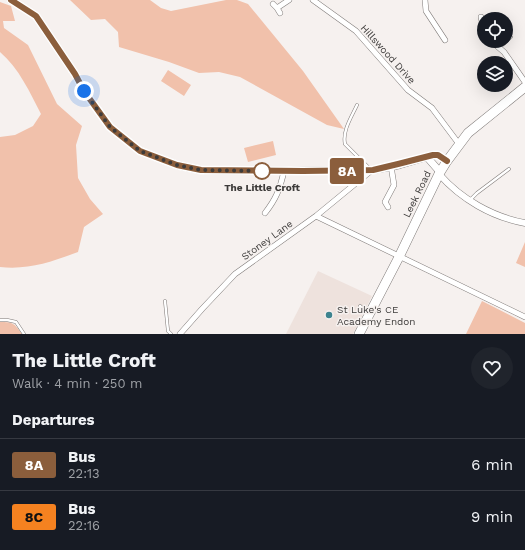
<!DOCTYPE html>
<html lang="en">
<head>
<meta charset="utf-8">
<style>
  :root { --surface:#171b24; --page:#20242c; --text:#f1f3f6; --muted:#9ea1a6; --line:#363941 }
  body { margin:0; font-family:"Work Sans",sans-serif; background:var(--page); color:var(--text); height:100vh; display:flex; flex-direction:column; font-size:15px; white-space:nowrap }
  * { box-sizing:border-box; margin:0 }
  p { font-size:13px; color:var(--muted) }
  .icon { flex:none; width:22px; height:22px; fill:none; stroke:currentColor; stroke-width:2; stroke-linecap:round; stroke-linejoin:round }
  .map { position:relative; height:334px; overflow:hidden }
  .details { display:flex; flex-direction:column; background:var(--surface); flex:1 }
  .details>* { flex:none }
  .badge { padding:0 8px; border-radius:3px; font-size:14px; line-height:26px }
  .buttons { position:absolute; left:477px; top:12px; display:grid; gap:8px }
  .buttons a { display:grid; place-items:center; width:36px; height:36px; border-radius:50%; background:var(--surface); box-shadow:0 4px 16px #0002; font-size:20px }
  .you { position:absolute; width:20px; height:20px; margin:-10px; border:3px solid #fff; border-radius:50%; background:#1a73e8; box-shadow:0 0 0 6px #1a73e833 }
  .map>.badge { position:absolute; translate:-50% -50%; box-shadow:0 0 0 2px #fff }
  h2 { padding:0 12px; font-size:15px; line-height:36px }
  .round { display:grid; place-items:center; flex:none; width:42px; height:42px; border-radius:21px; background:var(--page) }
  .headline { display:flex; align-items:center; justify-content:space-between; height:68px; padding:0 12px }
  h1 { font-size:19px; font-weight:700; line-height:30px }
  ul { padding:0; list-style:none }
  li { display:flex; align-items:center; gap:12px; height:52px; padding:0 12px; border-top:1px solid var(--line) }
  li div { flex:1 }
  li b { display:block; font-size:15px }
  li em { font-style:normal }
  li .badge { min-width:44px; font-weight:700; text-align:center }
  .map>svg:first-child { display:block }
  .built { fill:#eee2dd }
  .green { fill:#f1c1ab }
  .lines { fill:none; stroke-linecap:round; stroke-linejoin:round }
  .service-casing { stroke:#7f7a78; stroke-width:3.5 }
  .minor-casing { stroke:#7f7a78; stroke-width:6 }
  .tertiary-casing { stroke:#7f7a78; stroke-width:7 }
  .secondary-casing { stroke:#7f7a78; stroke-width:8 }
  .trunk-casing { stroke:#7f7a78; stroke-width:10 }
  .service { stroke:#fff; stroke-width:2.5 }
  .minor { stroke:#fff; stroke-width:5 }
  .tertiary { stroke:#fff; stroke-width:6 }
  .secondary { stroke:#fff; stroke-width:7 }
  .trunk { stroke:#fff; stroke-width:9 }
  .line-casing { stroke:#fff; stroke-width:9 }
  .line { stroke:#8b5e3c; stroke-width:6 }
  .walk { stroke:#3d3b3a; stroke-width:4; stroke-dasharray:0 7.2 }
  .stop-dot { fill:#fff; stroke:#8b5e3c; stroke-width:2 }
  .poi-dot { fill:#3d838e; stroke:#f6f1ef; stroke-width:1.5 }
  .labels { text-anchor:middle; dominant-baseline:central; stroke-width:3; stroke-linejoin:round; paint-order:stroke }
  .street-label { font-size:10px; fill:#3d3b3a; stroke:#f6f1ef }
  .stop-label { font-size:10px; font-weight:bold; fill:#3d3b3a; stroke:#f6f1ef }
  .poi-label { font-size:10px; fill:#3d3b3a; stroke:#f6f1ef; text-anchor:start }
</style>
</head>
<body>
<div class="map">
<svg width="525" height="334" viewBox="0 0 525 334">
  <rect width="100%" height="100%" fill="#f6f1ef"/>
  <path class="built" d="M318,271L372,296L353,334H286Z"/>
  <path class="green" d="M70,0H150L161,8L171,11L226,0H237L248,4L303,71L344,129L327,125L240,77L219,72L199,73L169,62L119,47L118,32L105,19L91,20Z
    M0,2L11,6L15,21H3L4,28L28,45L57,104L82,126L76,145L78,178L90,199L103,214L84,227L78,252C51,262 29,270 0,267V137L15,135L33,126L41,114C30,93 19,68 0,52Z
    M168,70L191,85L184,96L161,81Z
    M273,141L276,155L248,162L244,148Z
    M525,242V267L516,263Z
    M482,301L525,323V334H466Z
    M0,322C13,322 14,323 22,334H0Z"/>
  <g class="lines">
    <g class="service-casing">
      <path id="service" d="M499,48L511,37
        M357,105C352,116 342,131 345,144L369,168
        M470,200L477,193L509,169
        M165,301L168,331L171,334
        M360,306L369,313
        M0,320H7L16,322L24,334"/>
    </g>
    <g class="minor-casing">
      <path id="minor" d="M313,0L356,31L408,90L432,108L459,144
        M425,0L426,11L445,40
        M273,4L277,8L280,13
        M277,8L289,0
        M481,17L484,31
        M491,41L504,52L525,82
        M388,207L385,202L394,185L391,166
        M265,213C276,199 280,189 284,171
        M316,216L525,317
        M180,334L202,309L235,274L316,216L372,170"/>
    </g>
    <g class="tertiary-casing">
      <path id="tertiary" d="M439,174C461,199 492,217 525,223"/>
    </g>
    <g class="secondary-casing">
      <path id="secondary" d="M11,0L36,16L75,74L84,91L110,127L140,151L177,165L201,170L290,171L373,170L399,165L433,155H438L447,161
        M427,157L440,172"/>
    </g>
    <g class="trunk-casing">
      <path id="trunk" d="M359,334L399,257L439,174L447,161L468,133L525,87"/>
    </g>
    <use href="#service" class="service"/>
    <use href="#minor" class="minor"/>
    <use href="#tertiary" class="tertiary"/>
    <use href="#secondary" class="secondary"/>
    <use href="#trunk" class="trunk"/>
  </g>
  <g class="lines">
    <g class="line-casing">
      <path id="line" d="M11,0L36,16L75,74L84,91L110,127L140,151L177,165L201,170L303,171L373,170L398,164L433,155H438L447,161"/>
    </g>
    <use href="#line" class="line"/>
    <path class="walk" d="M84,91L110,127L140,151L177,165L201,170L262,171"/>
  </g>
  <circle class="stop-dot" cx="262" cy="171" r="8"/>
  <circle class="poi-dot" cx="329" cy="315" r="4"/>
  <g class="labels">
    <g class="street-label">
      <text transform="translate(388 54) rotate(48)">Hillswood Drive</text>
      <text transform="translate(417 194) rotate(-64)">Leek Road</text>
      <text transform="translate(267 240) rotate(-36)">Stoney Lane</text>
    </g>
    <g class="stop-label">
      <text x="262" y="187">The Little Croft</text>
    </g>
    <g class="poi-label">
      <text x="337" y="309">St Luke's CE<tspan x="337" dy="12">Academy Endon</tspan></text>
    </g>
  </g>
</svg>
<div class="buttons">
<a><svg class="icon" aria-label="locate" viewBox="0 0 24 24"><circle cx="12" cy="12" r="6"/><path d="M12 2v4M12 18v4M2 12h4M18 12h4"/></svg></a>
<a><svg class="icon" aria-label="layers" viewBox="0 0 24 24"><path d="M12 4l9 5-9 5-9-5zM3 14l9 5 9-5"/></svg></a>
</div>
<div class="you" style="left:84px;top:91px"></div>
<b class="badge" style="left:347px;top:171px;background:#8b5e3c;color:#fff">8A</b>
</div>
<section class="details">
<div class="headline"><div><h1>The Little Croft</h1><p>Walk · 4 min · 250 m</p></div><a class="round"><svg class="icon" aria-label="heart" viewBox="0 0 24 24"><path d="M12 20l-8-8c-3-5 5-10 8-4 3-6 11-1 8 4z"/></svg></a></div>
<h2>Departures</h2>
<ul>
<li><span class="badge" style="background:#8b5e3c;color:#fff">8A</span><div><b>Bus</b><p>22:13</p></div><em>6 min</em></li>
<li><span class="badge" style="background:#f58220;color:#111">8C</span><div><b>Bus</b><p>22:16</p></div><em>9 min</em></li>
</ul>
</section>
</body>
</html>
